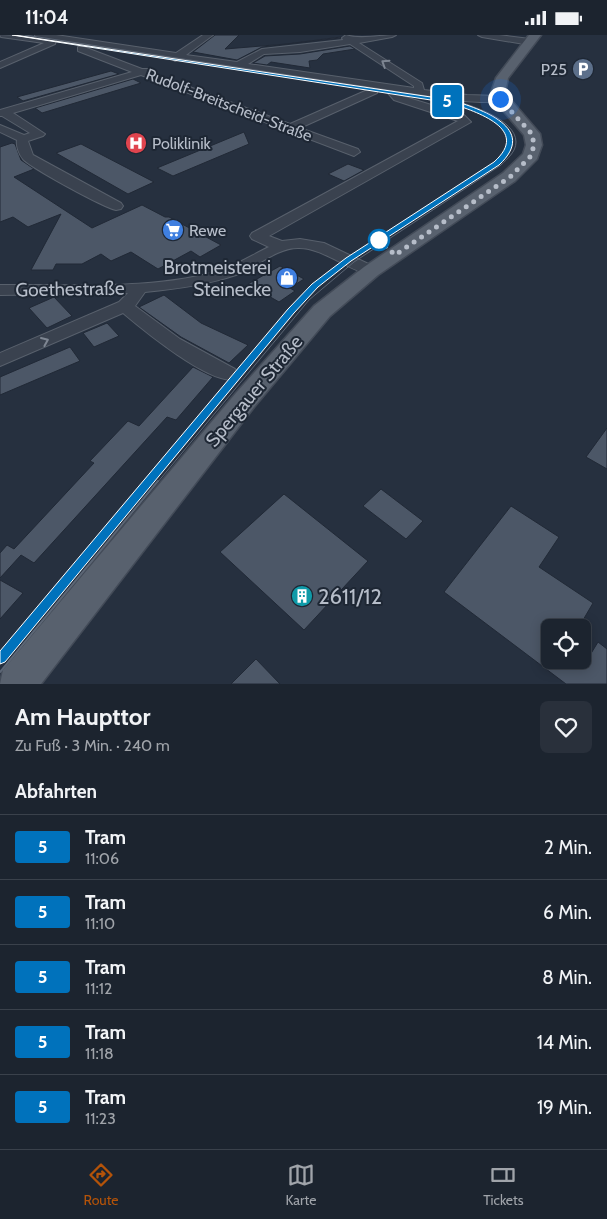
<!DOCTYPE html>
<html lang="de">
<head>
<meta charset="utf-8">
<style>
  :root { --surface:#1c242f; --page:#29303b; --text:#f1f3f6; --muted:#a0a4aa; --line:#3a414b; --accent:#b45309 }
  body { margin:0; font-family:Cabin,sans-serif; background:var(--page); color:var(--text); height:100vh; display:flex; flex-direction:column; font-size:19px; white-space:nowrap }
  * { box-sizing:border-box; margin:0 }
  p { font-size:16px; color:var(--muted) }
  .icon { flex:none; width:28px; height:28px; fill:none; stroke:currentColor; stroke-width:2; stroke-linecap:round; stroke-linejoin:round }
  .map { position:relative; height:649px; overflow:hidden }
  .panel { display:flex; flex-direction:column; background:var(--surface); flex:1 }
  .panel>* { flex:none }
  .badge { padding:0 10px; border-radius:4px; font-size:18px; line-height:32px }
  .controls { position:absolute; left:541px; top:584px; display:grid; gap:10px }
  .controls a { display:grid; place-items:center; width:50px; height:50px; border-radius:8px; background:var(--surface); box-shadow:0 2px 12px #0003,0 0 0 1px var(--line); font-size:25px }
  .you { position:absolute; width:25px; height:25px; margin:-12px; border:4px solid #fff; border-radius:50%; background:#1a73e8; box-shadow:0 0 0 8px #1a73e833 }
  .map>.badge { position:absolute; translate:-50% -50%; box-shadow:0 0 0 2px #fff }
  h2 { padding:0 15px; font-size:19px; line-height:45px }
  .round { display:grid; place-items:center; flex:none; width:52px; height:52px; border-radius:8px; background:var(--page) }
  .overview { display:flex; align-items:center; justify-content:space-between; height:85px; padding:0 15px }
  h1 { font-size:24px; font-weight:700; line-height:38px }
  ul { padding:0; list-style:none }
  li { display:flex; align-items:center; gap:15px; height:65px; padding:0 15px; border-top:1px solid var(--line) }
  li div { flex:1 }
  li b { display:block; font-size:19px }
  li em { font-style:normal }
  li .badge { min-width:55px; font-weight:700; text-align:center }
  .status { display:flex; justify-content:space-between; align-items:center; height:35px; padding:0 25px; background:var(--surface); direction:ltr }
  .status svg { height:14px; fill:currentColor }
  .tabs { display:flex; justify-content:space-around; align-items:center; height:70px; border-top:1px solid var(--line); background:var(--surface); font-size:14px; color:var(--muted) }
  .tabs a { display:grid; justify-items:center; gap:2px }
  .tabs .active { color:var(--accent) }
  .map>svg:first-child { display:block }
  .building { fill:#4c5767; stroke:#212936 }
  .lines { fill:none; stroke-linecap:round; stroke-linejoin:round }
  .minor-casing { stroke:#58606c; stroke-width:2 }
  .major-casing { stroke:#434b58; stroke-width:3 }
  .minor { fill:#3a424f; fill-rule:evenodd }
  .major { fill:#58616e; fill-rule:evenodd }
  .tram-far1 { stroke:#5c6675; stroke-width:1 }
  .tram { stroke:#5c6675; stroke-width:2 }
  .oneway { stroke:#7e8692 }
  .line { fill:#0072bc; stroke:#fff }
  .walk { stroke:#b6bdc9; stroke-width:5; stroke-dasharray:0 9 }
  .stop-dot { fill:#fff; stroke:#0072bc; stroke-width:2.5 }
  .labels { text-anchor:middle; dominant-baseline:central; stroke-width:4; stroke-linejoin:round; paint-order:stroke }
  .far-poi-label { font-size:16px; fill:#b6bdc9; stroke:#1e2734; text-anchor:start }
  .far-street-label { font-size:16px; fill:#b6bdc9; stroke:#1e2734 }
  .poi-label { font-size:19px; fill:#b6bdc9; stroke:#1e2734; text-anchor:end }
  .street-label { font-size:19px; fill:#b6bdc9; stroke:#1e2734 }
  .near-poi-label { font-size:22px; fill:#b6bdc9; stroke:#1e2734; text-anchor:start }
</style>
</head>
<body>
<div class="status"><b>11:04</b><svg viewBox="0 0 49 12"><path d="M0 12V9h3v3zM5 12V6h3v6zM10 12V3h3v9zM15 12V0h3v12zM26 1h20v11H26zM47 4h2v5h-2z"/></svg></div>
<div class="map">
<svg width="607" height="649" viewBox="0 0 607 649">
  <rect width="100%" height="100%" fill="#26303f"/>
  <path class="building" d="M215,0H239L225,14L286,9L341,2L340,3L262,12L237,25L193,17Z
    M350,11L355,14L323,19L317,25L309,26L310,33L271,27L267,30L253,28L265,21L300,19Z
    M111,36L119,39L23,66L17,62Z
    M133,44L141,48L42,78L35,73Z
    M244,97L249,109L173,141L157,133Z
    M12,108L15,109L21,125L34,134L14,142L92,193L142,170L165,182H169L221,210L200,222L191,216L158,234L131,217L111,226L101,219L82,229H56L53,235H31L61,179L28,192L13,182L0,187V112Z
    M81,109L154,147L128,159L56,118Z
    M348,129L364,135L344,146L328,139Z
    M280,231L304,244L290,253L295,256L279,267L248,249Z
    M164,260L201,288L248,310L229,328L181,302L139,272Z
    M54,262L72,281L47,293L29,273Z
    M107,288L119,301L94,312L83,298Z
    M70,312L80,326L0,360V342Z
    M193,332L213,342L176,385L167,382L34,528L21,520L0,543V518L7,510L14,514L94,428L90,426L128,386L139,391Z
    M607,393V434L586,422Z
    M381,454L423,486L406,504L363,471Z
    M284,459L368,526L304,595L220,517Z
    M511,471L559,502L539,532L593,568L579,592H550V625H587L598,607L607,614V649H566L444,557Z
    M0,545L23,558L0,584Z
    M256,624L280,649H231Z"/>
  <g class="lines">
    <g class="minor-casing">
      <path id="minor" d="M0,0L36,2L35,0H56L176,18L203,0H213L186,20L237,27L262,14L343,5L342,3L346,0C359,5 381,0 396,0L392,2L359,8L422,48L424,55L467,60L500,61L505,64C496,73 415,60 398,57L402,61L464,80L471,87L269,201L282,206L300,204L324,208L377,233L379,236L377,239C359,244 325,212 298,213C276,213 256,233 236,240C206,250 175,254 145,257L135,271L180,304L235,334L238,339L235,344C211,351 142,294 123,278L0,331V318L119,267L128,258L0,260V250C70,249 158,256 224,234C240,228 254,219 269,212L252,204L250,201L252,198L458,86L394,65L388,58L389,56L377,54V58L300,93L358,114L360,117L354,121L141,40L13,78L45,99L43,101L28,106L33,120L121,168L123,171L121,174L116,175C103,172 31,133 23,124C19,119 16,111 17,105L0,97V90L24,100L30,98L2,81H0V75L132,37L78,16V12H84L142,34H148L149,37L290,89L372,53L180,24L175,26L171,23L56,5L55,9L0,33V27L44,8L1,2ZM350,9L414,51V53L248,29L264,19L300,17Z
        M478,0H499L530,4L534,7L530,10L482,2Z"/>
    </g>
    <g class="major-casing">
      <path id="major" d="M529,0H541L508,43L505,58L540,99L542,110L537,124L515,146L378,240L330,281L254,372L41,649H0L3,635L236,358L314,271L364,232L503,138L523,119L526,110L524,100L500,72L491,58L496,43Z"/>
    </g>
    <use href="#minor" class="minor"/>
    <use href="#major" class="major"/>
    <path class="tram-far1" d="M25,0L453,65C470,70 516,84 516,107C516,117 507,124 501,130L354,227L309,265L157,448
      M147,448L188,399"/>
    <path class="tram" d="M0,621L148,446
      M0,637L158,446"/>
  </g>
  <defs><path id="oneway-chevron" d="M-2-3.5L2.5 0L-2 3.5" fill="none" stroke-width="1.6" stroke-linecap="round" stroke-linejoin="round" transform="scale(1.25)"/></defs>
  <g class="oneway">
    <use href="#oneway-chevron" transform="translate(385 28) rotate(-147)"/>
    <use href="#oneway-chevron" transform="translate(45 306) rotate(-23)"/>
  </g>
  <path class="line" d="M12,0H14L451,65C481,74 539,93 499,130L351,226L318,252L294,278L5,627L0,629V616L288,274L312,249L346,223L494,127C531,94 477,77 450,68Z"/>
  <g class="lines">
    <path class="walk" d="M379,205L395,220L510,142L531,121L534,110L532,99L500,64"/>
  </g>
  <defs>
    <g id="parking-disc" transform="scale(1.125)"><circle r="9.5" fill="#5c6f8a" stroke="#1e2734"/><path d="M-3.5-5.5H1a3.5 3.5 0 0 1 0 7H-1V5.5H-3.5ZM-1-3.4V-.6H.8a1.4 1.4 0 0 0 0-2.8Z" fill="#fff"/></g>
    <g id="hospital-disc" transform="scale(1.125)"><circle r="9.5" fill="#e0444e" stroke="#1e2734"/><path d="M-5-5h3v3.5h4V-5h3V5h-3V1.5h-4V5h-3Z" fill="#fff"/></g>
    <g id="supermarket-disc" transform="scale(1.125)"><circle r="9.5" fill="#3f7fe0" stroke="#1e2734"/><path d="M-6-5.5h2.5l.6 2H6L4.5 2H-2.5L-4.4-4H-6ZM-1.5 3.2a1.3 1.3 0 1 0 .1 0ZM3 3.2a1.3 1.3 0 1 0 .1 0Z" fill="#fff"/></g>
    <g id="shop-disc" transform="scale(1.125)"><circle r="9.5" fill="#3f7fe0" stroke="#1e2734"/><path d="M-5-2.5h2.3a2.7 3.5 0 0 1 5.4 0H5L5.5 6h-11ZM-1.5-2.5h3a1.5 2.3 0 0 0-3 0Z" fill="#fff"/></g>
    <g id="building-disc" transform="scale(1.125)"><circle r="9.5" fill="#0f9aa8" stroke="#1e2734"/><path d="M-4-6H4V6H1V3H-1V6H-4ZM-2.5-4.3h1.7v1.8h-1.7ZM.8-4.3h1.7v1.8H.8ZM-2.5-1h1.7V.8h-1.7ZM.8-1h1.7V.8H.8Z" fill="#fff"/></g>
  </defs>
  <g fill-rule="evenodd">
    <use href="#parking-disc" x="583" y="34"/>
    <use href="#hospital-disc" x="136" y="108"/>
    <use href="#supermarket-disc" x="173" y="195"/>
    <use href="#shop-disc" x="287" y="243"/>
    <use href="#building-disc" x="302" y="561"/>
  </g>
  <circle class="stop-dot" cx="379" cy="205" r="10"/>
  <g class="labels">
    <g class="far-poi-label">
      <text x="567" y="34" text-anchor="end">P25</text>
      <text x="152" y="108">Poliklinik</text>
      <text x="189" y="195">Rewe</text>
    </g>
    <g class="far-street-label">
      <text transform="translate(229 70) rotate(21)">Rudolf-Breitscheid-Straße</text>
    </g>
    <g class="poi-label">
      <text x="271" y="232">Brotmeisterei<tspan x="271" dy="22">Steinecke</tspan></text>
    </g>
    <g class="street-label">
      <text transform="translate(70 254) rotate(-1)">Goethestraße</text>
      <text transform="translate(254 356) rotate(-50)">Spergauer Straße</text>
    </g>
    <g class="near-poi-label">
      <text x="318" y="561">2611/12</text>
    </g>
  </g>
</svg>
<div class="controls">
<a><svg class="icon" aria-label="locate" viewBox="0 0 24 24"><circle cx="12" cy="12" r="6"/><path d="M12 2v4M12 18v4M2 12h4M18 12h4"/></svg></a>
</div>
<div class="you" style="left:500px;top:64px"></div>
<b class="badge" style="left:447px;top:66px;background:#0072bc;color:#fff">5</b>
</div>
<section class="panel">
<div class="overview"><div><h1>Am Haupttor</h1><p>Zu Fuß · 3 Min. · 240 m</p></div><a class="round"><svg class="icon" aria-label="heart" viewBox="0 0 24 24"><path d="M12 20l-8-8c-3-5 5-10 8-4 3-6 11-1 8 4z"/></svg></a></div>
<h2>Abfahrten</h2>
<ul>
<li><span class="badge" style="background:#0072bc;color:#fff">5</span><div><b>Tram</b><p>11:06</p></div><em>2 Min.</em></li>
<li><span class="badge" style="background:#0072bc;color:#fff">5</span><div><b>Tram</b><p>11:10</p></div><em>6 Min.</em></li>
<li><span class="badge" style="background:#0072bc;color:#fff">5</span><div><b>Tram</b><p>11:12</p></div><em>8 Min.</em></li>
<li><span class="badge" style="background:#0072bc;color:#fff">5</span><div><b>Tram</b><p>11:18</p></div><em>14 Min.</em></li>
<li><span class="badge" style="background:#0072bc;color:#fff">5</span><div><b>Tram</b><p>11:23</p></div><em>19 Min.</em></li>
</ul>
</section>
<nav class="tabs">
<a class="active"><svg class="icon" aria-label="directions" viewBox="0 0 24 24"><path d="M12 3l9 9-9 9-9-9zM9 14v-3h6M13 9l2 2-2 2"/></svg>Route</a>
<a><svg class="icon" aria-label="map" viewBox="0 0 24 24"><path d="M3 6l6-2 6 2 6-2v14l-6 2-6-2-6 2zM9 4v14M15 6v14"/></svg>Karte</a>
<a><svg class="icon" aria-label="tickets" viewBox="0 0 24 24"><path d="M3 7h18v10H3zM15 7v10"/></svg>Tickets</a>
</nav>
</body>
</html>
